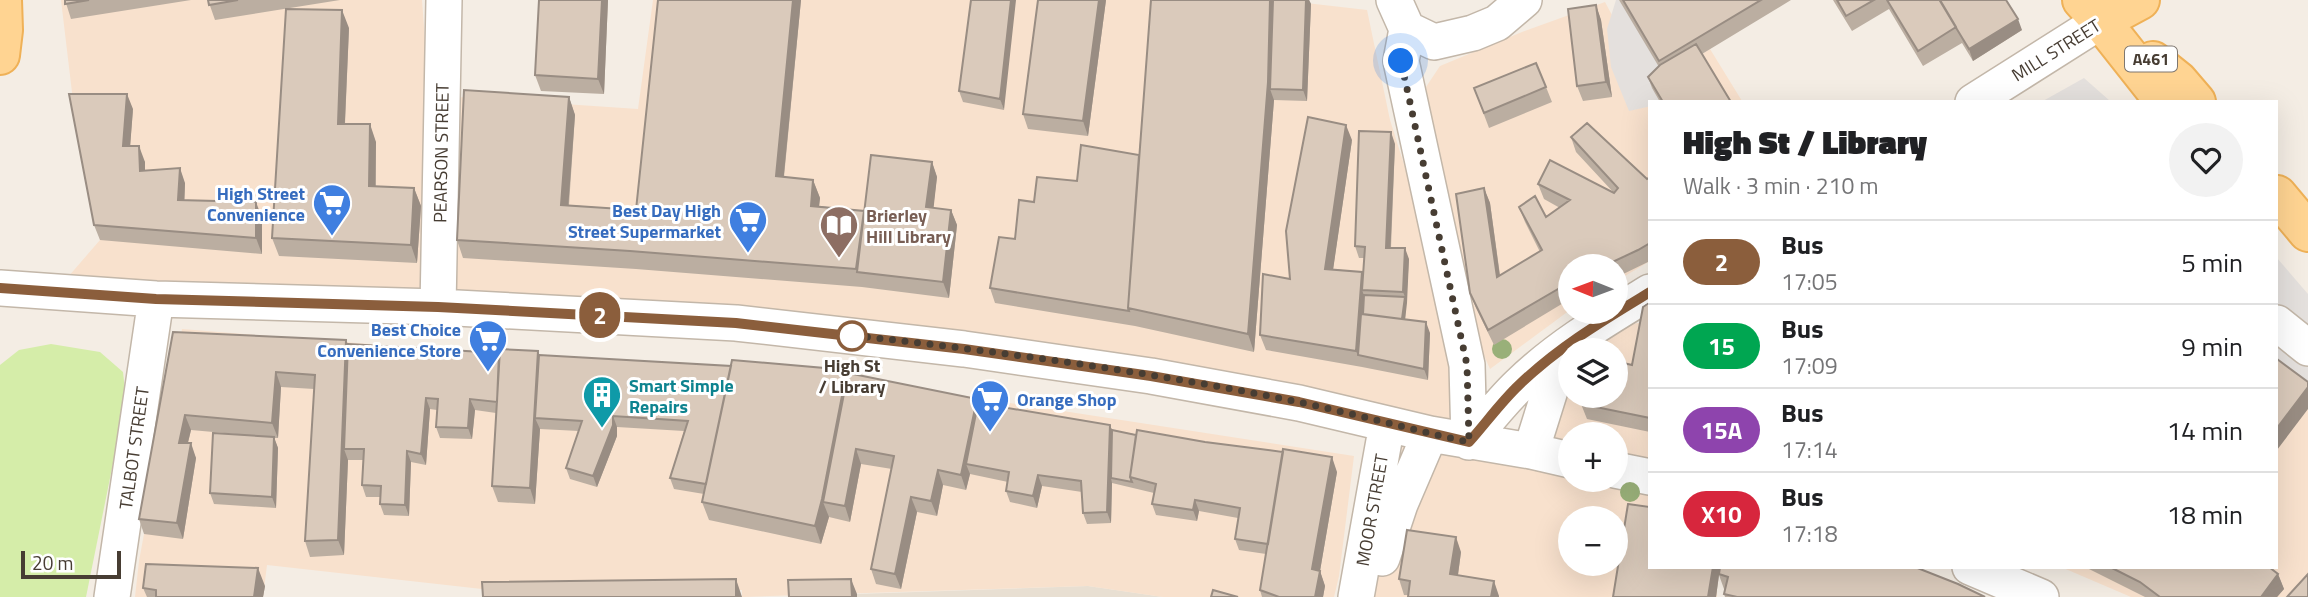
<!DOCTYPE html>
<html lang="en">
<head>
<meta charset="utf-8">
<style>
  :root { --surface:#fff; --page:#f2f2f2; --text:#202124; --muted:#757577; --line:#e0e0e0 }
  body { margin:0; font-family:"Titillium Web",sans-serif; background:var(--page); color:var(--text); height:100vh; display:flex; flex-direction:column; font-size:26px; white-space:nowrap }
  * { box-sizing:border-box; margin:0 }
  p { font-size:23px; color:var(--muted) }
  .icon { flex:none; width:38px; height:38px; fill:none; stroke:currentColor; stroke-width:2; stroke-linecap:round; stroke-linejoin:round }
  .map { position:relative; flex:1; overflow:hidden }
  .details { position:absolute; left:1648px; top:100px; width:630px; height:469px; display:flex; flex-direction:column; background:var(--surface); border-radius:0px; box-shadow:0 7px 28px #0002 }
  .details>* { flex:none }
  .badge { padding:0 14px; border-radius:23px; font-size:24px; line-height:46px }
  .needle { width:46px; rotate:271deg }
  .controls { position:absolute; left:1558px; top:254px; display:grid; gap:14px }
  .controls a { display:grid; place-items:center; width:70px; height:70px; border-radius:50%; background:var(--surface); box-shadow:0 7px 28px #0002; font-size:35px }
  .scale { position:absolute; left:21px; bottom:18px; width:100px; box-sizing:border-box; padding-left:7px; border:4px solid #473d33; border-top:0; font-size:19px; line-height:24px; white-space:nowrap; color:#473d33; -webkit-text-stroke:5px #fff; paint-order:stroke }
  .you { position:absolute; width:35px; height:35px; margin:-18px; border:5px solid #fff; border-radius:50%; background:#1a73e8; box-shadow:0 0 0 10px #1a73e833 }
  .map>.badge { position:absolute; translate:-50% -50%; box-shadow:0 0 0 4px #fff }
  .round { display:grid; place-items:center; flex:none; width:74px; height:74px; border-radius:37px; background:var(--page) }
  .head { display:flex; align-items:center; justify-content:space-between; height:119px; padding:0 35px }
  h1 { font-size:33px; font-weight:800; line-height:52px }
  ul { padding:0; list-style:none }
  li { display:flex; align-items:center; gap:21px; height:84px; padding:0 35px; border-top:2px solid var(--line) }
  li div { flex:1 }
  li b { display:block; font-size:26px }
  li em { font-style:normal }
  li .badge { min-width:77px; font-weight:700; text-align:center }
  .map>svg:first-child { display:block }
  .residential { fill:#e8dfd2 }
  .commercial { fill:#f8e1cd; fill-rule:evenodd }
  .green { fill:#d5eda9 }
  .parking { fill:#e4e0dd }
  .lines { fill:none; stroke-linecap:round; stroke-linejoin:round }
  .minor-casing { stroke:#c3b7a9; stroke-width:38 }
  .major-casing { stroke:#efb157; stroke-width:42 }
  .minor { stroke:#fff; stroke-width:35 }
  .major { stroke:#ffd492; stroke-width:38 }
  .tree { fill:#99b079 }
  .wall { fill:#bbaea1 }
  .shaded-wall { fill:#998d83 }
  .building { fill:#dacabb; stroke:#998d83; stroke-width:2 }
  .line-casing { stroke:#fff; stroke-width:16 }
  .line { stroke:#8b5e3c; stroke-width:10 }
  .walk { stroke:#473d33; stroke-width:7; stroke-dasharray:0 12.6 }
  .stop-dot { fill:#fff; stroke:#8b5e3c; stroke-width:3.5 }
  .labels { text-anchor:middle; dominant-baseline:central; stroke-width:6; stroke-linejoin:round; paint-order:stroke }
  .shield { fill:#fff; stroke:#7e7770; stroke-width:2 }
  .shield-label { font-size:16px; font-weight:bold; fill:#473d33 }
  .street-label { font-size:18px; fill:#473d33; stroke:#fff }
  .shop-label { font-size:18px; font-weight:bold; fill:#366cbe; stroke:#fff; text-anchor:end }
  .education-label { font-size:18px; font-weight:bold; fill:#785e54; stroke:#fff; text-anchor:start }
  .stop-label { font-size:18px; font-weight:bold; fill:#473d33; stroke:#fff }
  .culture-label { font-size:18px; font-weight:bold; fill:#0d838f; stroke:#fff; text-anchor:start }
</style>
</head>
<body>
<div class="map">
<svg width="2308" height="597" viewBox="0 0 2308 597">
  <rect width="100%" height="100%" fill="#f4ede4"/>
  <path class="residential" d="M1088,586L1163,597H857V594Z"/>
  <path class="commercial" d="M61,0H422L429,95L638,109L653,0H1280L1367,10L1390,120L1467,365L1469,441L1531,451L1570,354V396H1615V350H1572L1583,332L1650,321V567L1717,588V597H1365L1407,429L964,349L55,292L100,240L74,109ZM1570,434H1615V480H1570ZM1570,518H1615V564H1570Z
    M1605,2L1651,88L1665,76L1710,49L1742,101L1650,102V261L1615,282V266H1570V310L1490,369L1471,326L1426,87L1440,66L1522,32Z
    M182,329L907,387L1354,456L1339,576L1334,597H1163L1088,586L742,597V590H491L267,565L263,597H135L139,561Z
    M2277,370L2308,393V597H2131L2061,567H2277Z"/>
  <path class="green" d="M51,344L100,352L123,372L126,399L86,597H0V365L19,350Z"/>
  <path class="parking" d="M1616,0H1619L1672,86L1667,97L1659,101L1650,102V106L1647,107L1629,111L1611,67L1607,29Z
    M2084,78L2110,101H2043Z
    M2277,258L2308,294V393L2277,370Z"/>
  <g class="lines">
    <g class="minor-casing">
      <path id="minor" d="M1394,0L1407,29L1401,61L1467,365L1469,442
        M1407,29L1434,42L1473,33L1497,23L1524,0
        M1973,102L2101,21
        M0,288L156,299L438,307L736,323L964,349L1151,376L1299,403L1430,434L1531,451L1570,460
        M438,307L444,0
        M2277,323L2308,348
        M1469,442C1485,423 1501,402 1519,385C1558,347 1604,320 1650,292
        M1531,451L1552,384L1570,354
        M1615,470L1650,477
        M1382,558L1400,504L1430,434
        M1970,567L2041,597
        M112,597L156,299
        M1356,597L1387,424"/>
    </g>
    <g class="major-casing">
      <path id="major" d="M2082,0L2101,21L2165,102
        M2101,21L2140,0
        M0,55L3,30L2,0
        M2153,61L2178,81L2196,102
        M2277,195L2308,232"/>
    </g>
    <use href="#minor" class="minor"/>
    <use href="#major" class="major"/>
  </g>
  <g class="tree">
    <circle cx="1502" cy="349" r="10"/>
    <circle cx="1630" cy="492" r="10"/>
  </g>
  <path class="wall" d="M65,0H191L71,19Z
    M208,0H340L215,20Z
    M539,0H608L604,94L541,91L535,75Z
    M658,0H801L784,177L813,180L820,198L819,206L864,211L932,162L937,177L933,208L951,210L957,225L949,298L862,287L636,269L463,258L457,240L569,97L575,115L569,205L636,210Z
    M971,0L1004,110L963,102L959,91Z
    M1106,0L1088,136L1028,129L1023,114Z
    M1151,0H1309L1311,4L1307,101L1274,100L1254,352L1135,326L995,303L990,288L1034,202L1077,181L1139,155Z
    M1619,0H1791L1702,54L1731,102H1660L1652,88L1648,77L1659,67Z
    M1833,0H1940L2022,30L1973,61L1962,43L1923,66L1889,9L1852,31Z
    M1596,5L1601,20L1612,97L1583,101L1577,86Z
    M349,28L345,124L376,142V186L414,188L421,206L417,263L279,256L272,238Z
    M1546,87L1552,102L1489,128L1474,88Z
    M133,109L130,146L145,162V171L185,183L184,200L262,218V254L100,240L94,225Z
    M1571,137L1647,179L1650,177V261L1615,278V266H1570V299L1494,345L1476,308L1470,293L1484,188L1490,203L1500,275L1540,252L1525,222L1519,207L1546,217L1560,208L1544,199L1538,184L1614,193L1576,152Z
    M1352,140L1333,269L1362,272L1363,276L1364,258H1359L1355,246L1395,144L1391,248L1409,259L1405,319L1430,333L1428,380L1362,367L1266,350L1260,335L1290,279Z
    M1650,302V432L1587,419L1581,404L1632,365Z
    M173,332L346,340L348,344L499,353L538,351L539,355L731,366L847,370L848,373L978,403L1110,425L1112,430L1337,472L1320,571L1325,586L1323,597H1262L1260,590L1266,554L1239,550L1235,539L1238,518L1199,511L1197,521L1156,515L1152,504L1154,493L1112,483L1111,523L1087,524L1083,513L1082,492L1042,486L1037,508L1010,502L1006,491L1008,482L970,474L966,490L943,485L937,516L917,512L901,589L876,584L871,569L892,469L861,464L850,522L829,517L821,544L709,520L702,502L704,494L674,489L670,478L684,431L617,427V436L597,487L570,479L566,468L579,431L540,429L535,504L498,502L492,486L496,413L475,410L472,439L440,438L436,427L437,410L430,409L426,465L411,462L409,516L384,515L380,504L381,497H366L362,485L363,460H348L344,555L310,557L305,541L314,389L281,387L278,438H274L278,448L276,508L214,504L210,493L236,434L191,430L188,443L196,458L183,539L144,534L139,519Z
    M1461,552L1458,575L1499,596L1404,595L1399,579Z
    M1650,567L1985,597H1725L1724,594L1725,589H1724L1719,575L1716,597H1613Z
    M2085,567H2269L2278,574L2284,589L2277,597H2145Z
    M265,586L263,597H147L143,588Z"/>
  <path class="shaded-wall" d="M602,0H608L604,94L598,79Z
    M793,0H801L782,194L776,176Z
    M1011,0H1016L1004,110L1000,99Z
    M1099,0H1106L1088,136L1083,121Z
    M1270,0H1277L1270,89L1274,100L1254,352L1248,334Z
    M1306,0H1309L1311,4L1307,101L1303,90Z
    M1596,5L1601,20L1612,97L1606,82Z
    M342,10L349,28L344,142L338,124Z
    M2018,19L2022,30L1973,61L1969,49Z
    M127,94L133,109L129,161L123,146Z
    M569,97L575,115L567,223L561,205Z
    M370,124L376,142L375,204L369,186Z
    M1346,125L1352,140L1331,284L1325,269Z
    M1391,132L1395,144L1390,259L1386,248Z
    M139,146L145,162V186L140,171Z
    M932,162L937,177L932,222L926,207Z
    M180,168L185,183L184,215L178,200Z
    M813,180L820,198L817,224L811,206Z
    M414,188L421,206L417,263L411,245Z
    M1484,188L1490,203L1502,292L1497,277Z
    M256,202L262,218V254L256,238Z
    M951,210L957,225L949,298L943,282Z
    M1405,248L1409,259L1407,303L1404,329L1402,323L1405,297L1403,292Z
    M1362,272L1367,287L1362,290L1366,301L1358,355L1356,351Z
    M1426,322L1430,333L1428,380L1424,369Z
    M346,340L352,355L344,449L348,460L344,555L338,540Z
    M538,351L543,366L535,418L540,429L535,504L530,488Z
    M847,370L853,388L823,502L829,517L821,544L815,526Z
    M276,372L281,387L278,438L272,423Z
    M2308,387V409L2277,450V428Z
    M426,398L430,409L426,465L421,454Z
    M470,399L475,410L472,439L468,428Z
    M977,399L982,414L966,464L970,474L966,490L961,475Z
    M185,415L191,430L184,458L179,443Z
    M613,416L617,427V436L597,487L593,476Z
    M1110,425L1114,436L1111,478L1112,483L1111,523L1107,512Z
    M274,437L278,448L276,508L272,497Z
    M191,443L196,458L183,539L177,523Z
    M856,449L861,464L850,522L845,506Z
    M407,451L411,462L409,516L405,505Z
    M1332,457L1337,472L1320,571L1325,586L1323,597H1315L1312,569Z
    M938,470L943,485L937,516L931,501Z
    M1038,475L1042,486L1037,508L1033,496Z
    M911,497L917,512L901,589L895,574Z
    M1195,500L1199,511L1197,521L1193,510Z
    M1456,537L1461,552L1456,589L1450,574Z
    M1713,567H1720L1716,597H1708Z
    M258,568L265,586L263,597H254Z
    M2278,574L2284,589L2277,597H2261Z
    M736,579L742,597H736Z
    M851,579L857,594V597H852Z
    M1494,581L1499,596V597H1491Z"/>
  <path class="building" d="M65,0H89L65,4Z
    M208,0H238L209,5Z
    M539,0H602L598,79L535,75Z
    M658,0H793L776,176L813,180L811,206L864,211L856,269L630,251L457,240L464,90L569,97L561,205L636,210Z
    M971,0H1011L1000,99L959,91Z
    M1038,0H1099L1083,121L1023,114Z
    M1151,0H1270L1268,82L1248,334L1128,308Z
    M1273,0H1306L1303,90L1270,89Z
    M1623,0H1761L1659,61Z
    M1837,0H1874L1846,16Z
    M1887,0H1940L1956,27L1918,51Z
    M1941,0H2006L2018,19L1969,49L1958,31L1940,1Z
    M1596,5L1606,82L1577,86L1568,9Z
    M286,9L342,10L338,124H370L369,186L414,188L411,245L272,238Z
    M1696,44L1731,102H1663L1648,77L1660,65Z
    M1536,63L1546,87L1484,113L1474,88Z
    M69,94H127L123,146H139L140,171L180,168L178,200L256,202V238L94,225Z
    M1308,117L1346,125L1325,269L1362,272L1356,351L1260,335L1263,274L1290,279L1286,231Z
    M1587,123L1647,179L1650,177V243L1638,250L1604,266H1570V282L1488,330L1470,293L1456,194L1484,188L1497,277L1542,250L1519,207L1535,196L1546,217L1570,200L1538,184L1550,160L1614,193L1618,188L1571,137Z
    M1359,131L1391,132L1386,248H1405L1403,292L1362,290L1365,247L1355,246Z
    M1081,145L1139,155L1128,308L1129,311L990,288L999,237L1015,239L1019,200L1034,202L1037,177L1077,181Z
    M871,155L932,162L926,207L951,210L943,282L857,272Z
    M1364,295L1405,297L1402,319L1363,314Z
    M1650,302V418L1581,404L1583,396H1615V361L1632,365L1643,307Z
    M1361,314L1426,322L1424,369L1358,355Z
    M173,332L346,340L338,540L305,541L315,375L276,372L272,423L185,415L179,443H191L177,523L139,519Z
    M348,344L499,353L497,402L470,399L468,428L436,427L438,399L426,398L421,454L407,451L405,505L380,504L381,486L362,485L364,449H344Z
    M500,349L538,351L530,488L492,486Z
    M539,355L731,366L706,484L670,478L688,421L613,416V425L593,476L566,468L582,421L535,418Z
    M2277,359L2308,382V387L2277,428Z
    M732,360L847,370L822,499L815,526L702,502Z
    M848,373L977,399L961,475L938,470L931,501L911,497L895,574L871,569L894,456L856,449L845,506L823,502Z
    M978,403L1110,425L1107,512L1083,513L1081,481L1038,475L1033,496L1006,491L1009,472L966,464Z
    M1112,430L1136,435L1130,477L1132,482L1111,478Z
    M1137,430L1205,442L1283,452L1268,544L1235,539L1240,508L1195,500L1193,510L1152,504L1156,484L1130,477Z
    M213,433L274,437L272,497L210,493Z
    M1283,449L1332,457L1312,569L1320,571L1315,597H1279L1260,590Z
    M1628,504L1650,507V567H1713L1708,597H1613Z
    M1407,530L1456,537L1450,574L1494,581L1491,597H1408L1410,581L1399,579Z
    M146,564L258,568L254,597H156V590L143,588Z
    M1720,567H1915L1958,584L1985,597H1737L1724,594L1728,577L1719,574Z
    M2110,567H2269L2278,574L2261,597H2160L2140,582Z
    M2308,574V597H2287Z
    M736,579V597H483L482,582Z
    M851,579L852,597H789L788,580Z
    M1213,590L1238,597H1211Z"/>
  <g class="lines">
    <g class="line-casing">
      <path id="line" d="M0,288L156,299L438,307L736,323L964,349L1151,376L1299,402L1469,442C1486,423 1501,402 1519,385C1558,347 1604,320 1650,292"/>
    </g>
    <use href="#line" class="line"/>
    <path class="walk" d="M852,336L841,334C994,351 1148,371 1298,402C1356,414 1412,430 1469,442L1467,365L1401,61"/>
  </g>
  <defs>
    <g id="supermarket-pin" transform="scale(2.0125)"><path d="M0 17L-7.5 6A9.5 9.5 0 1 1 7.5 6Z" fill="#3f7fe0" stroke="#fff"/><path d="M-6-5.5h2.5l.6 2H6L4.5 2H-2.5L-4.4-4H-6ZM-1.5 3.2a1.3 1.3 0 1 0 .1 0ZM3 3.2a1.3 1.3 0 1 0 .1 0Z" fill="#fff"/></g>
    <g id="library-pin" transform="scale(2.0125)"><path d="M0 17L-7.5 6A9.5 9.5 0 1 1 7.5 6Z" fill="#8d6e63" stroke="#fff"/><path d="M-6-4Q-3-5.5-.7-3.5V5Q-3 3-6 4ZM6-4Q3-5.5 .7-3.5V5Q3 3 6 4Z" fill="#fff"/></g>
    <g id="building-pin" transform="scale(2.0125)"><path d="M0 17L-7.5 6A9.5 9.5 0 1 1 7.5 6Z" fill="#0f9aa8" stroke="#fff"/><path d="M-4-6H4V6H1V3H-1V6H-4ZM-2.5-4.3h1.7v1.8h-1.7ZM.8-4.3h1.7v1.8H.8ZM-2.5-1h1.7V.8h-1.7ZM.8-1h1.7V.8H.8Z" fill="#fff"/></g>
  </defs>
  <g fill-rule="evenodd">
    <use href="#supermarket-pin" x="332" y="203"/>
    <use href="#supermarket-pin" x="748" y="220"/>
    <use href="#library-pin" x="839" y="225"/>
    <use href="#supermarket-pin" x="488" y="339"/>
    <use href="#building-pin" x="602" y="395"/>
    <use href="#supermarket-pin" x="990" y="399"/>
  </g>
  <circle class="stop-dot" cx="852" cy="336" r="14"/>
  <g class="labels">
    <rect class="shield" x="2125" y="46.5" width="52" height="25" rx="5"/>
    <g class="shield-label">
      <text x="2151" y="59">A461</text>
    </g>
    <g class="street-label">
      <text transform="translate(2056 50) rotate(-32)">MILL STREET</text>
      <text transform="translate(441 153) rotate(-89)">PEARSON STREET</text>
      <text transform="translate(134 448) rotate(-82)">TALBOT STREET</text>
      <text transform="translate(1372 510) rotate(-80)">MOOR STREET</text>
    </g>
    <g class="shop-label">
      <text x="305" y="193">High Street<tspan x="305" dy="21">Convenience</tspan></text>
      <text x="721" y="210">Best Day High<tspan x="721" dy="21">Street Supermarket</tspan></text>
      <text x="461" y="329">Best Choice<tspan x="461" dy="21">Convenience Store</tspan></text>
      <text x="1017" y="399" text-anchor="start">Orange Shop</text>
    </g>
    <g class="education-label">
      <text x="866" y="215">Brierley<tspan x="866" dy="21">Hill Library</tspan></text>
    </g>
    <g class="stop-label">
      <text x="852" y="365">High St<tspan x="852" dy="21">/ Library</tspan></text>
    </g>
    <g class="culture-label">
      <text x="629" y="385">Smart Simple<tspan x="629" dy="21">Repairs</tspan></text>
    </g>
  </g>
</svg>
<div class="controls">
<a><svg class="needle" viewBox="-14 -14 28 28"><path d="M0-13l5 13h-10z" fill="#e53935"/><path d="M0 13l5-13h-10z" fill="#757577"/></svg></a>
<a><svg class="icon" aria-label="layers" viewBox="0 0 24 24"><path d="M12 4l9 5-9 5-9-5zM3 14l9 5 9-5"/></svg></a>
<a>+</a>
<a>−</a>
</div>
<div class="scale">20 m</div>
<div class="you" style="left:1401px;top:61px"></div>
<b class="badge" style="left:600px;top:315px;background:#8b5e3c;color:#fff">2</b>
<section class="details">
<div class="head"><div><h1>High St / Library</h1><p>Walk · 3 min · 210 m</p></div><a class="round"><svg class="icon" aria-label="heart" viewBox="0 0 24 24"><path d="M12 20l-8-8c-3-5 5-10 8-4 3-6 11-1 8 4z"/></svg></a></div>
<ul>
<li><span class="badge" style="background:#8b5e3c;color:#fff">2</span><div><b>Bus</b><p>17:05</p></div><em>5 min</em></li>
<li><span class="badge" style="background:#00a651;color:#fff">15</span><div><b>Bus</b><p>17:09</p></div><em>9 min</em></li>
<li><span class="badge" style="background:#8e44ad;color:#fff">15A</span><div><b>Bus</b><p>17:14</p></div><em>14 min</em></li>
<li><span class="badge" style="background:#d7263d;color:#fff">X10</span><div><b>Bus</b><p>17:18</p></div><em>18 min</em></li>
</ul>
</section>
</div>
</body>
</html>
